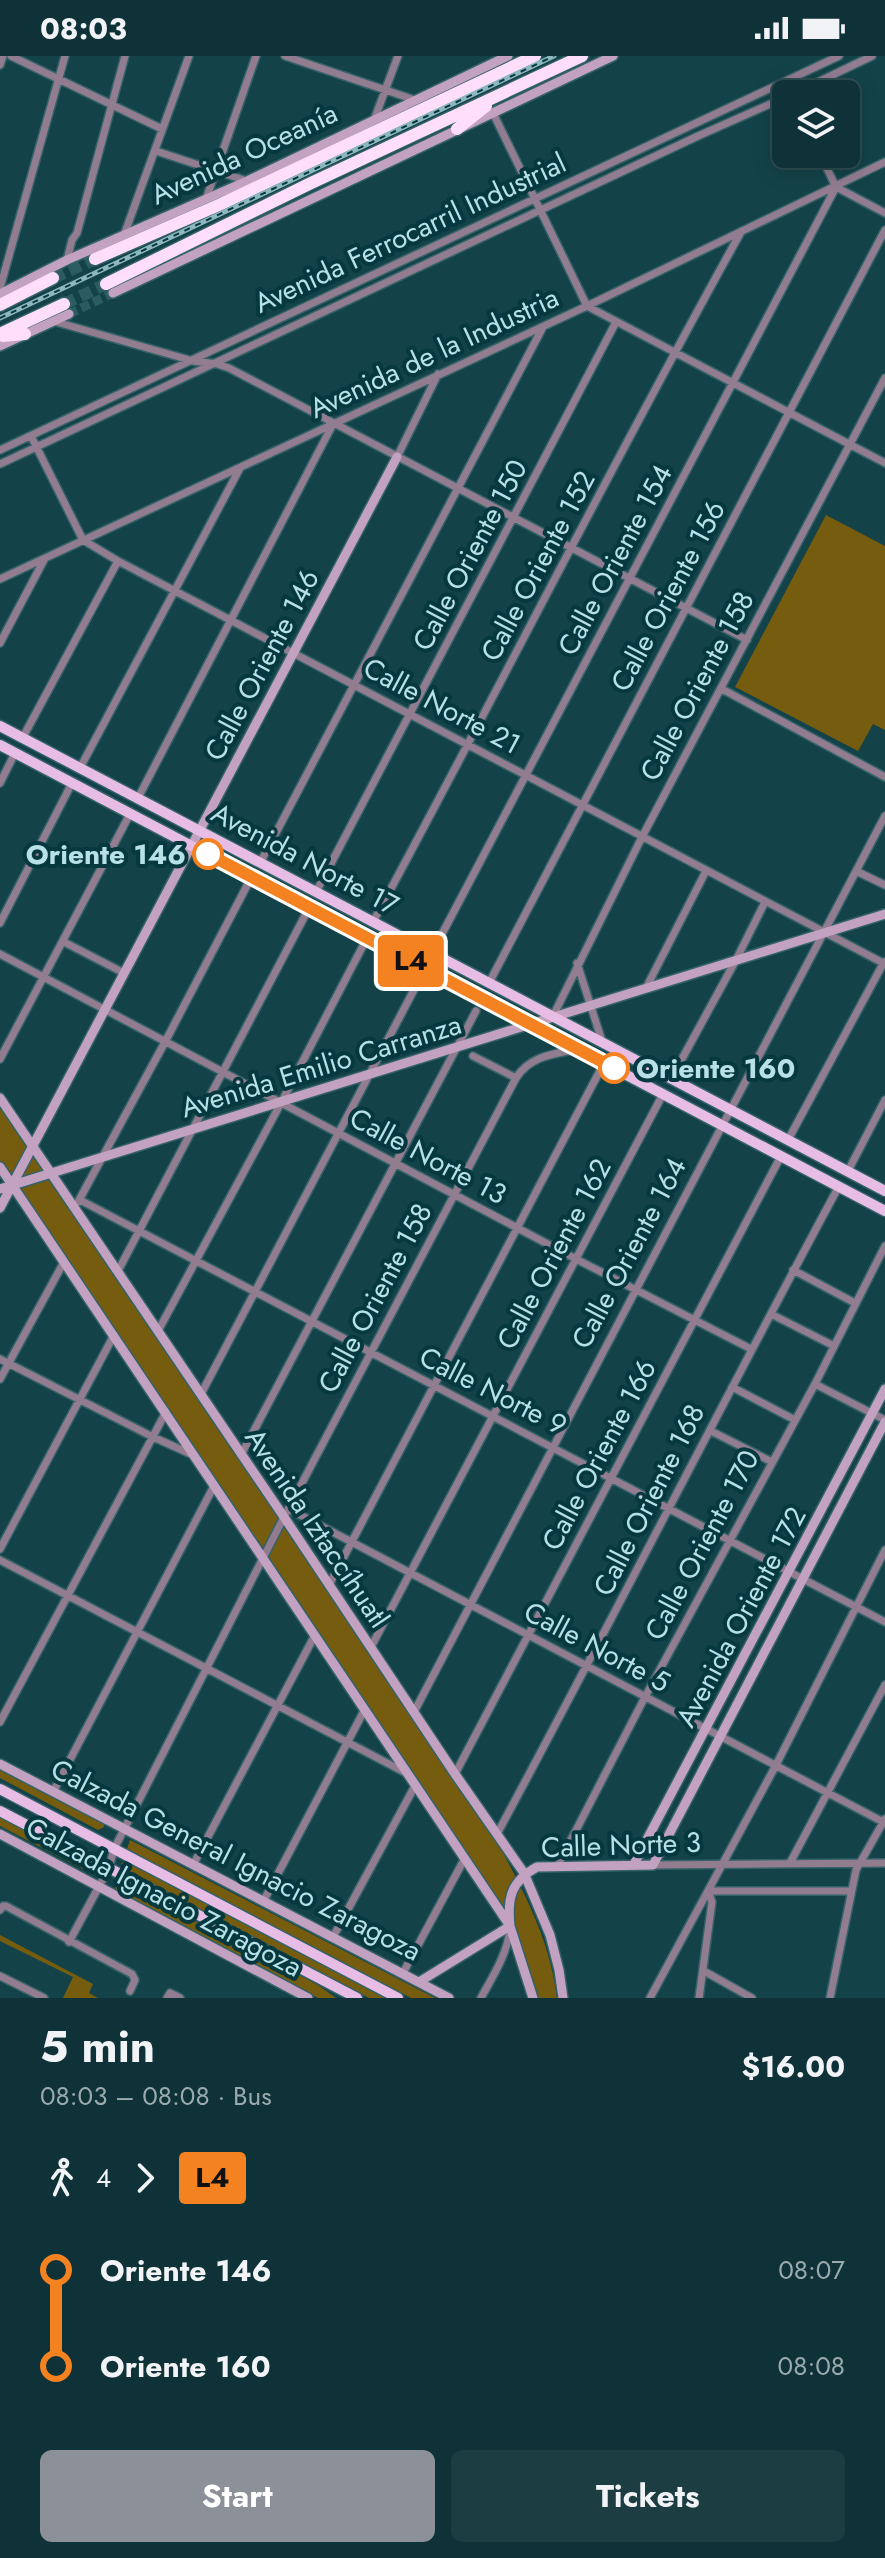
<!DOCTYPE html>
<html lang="en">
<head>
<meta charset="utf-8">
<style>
  :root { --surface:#0e3237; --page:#1c3e42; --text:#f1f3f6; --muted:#9baaad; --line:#2e4d52; --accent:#8c9099 }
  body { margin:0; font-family:Jost,sans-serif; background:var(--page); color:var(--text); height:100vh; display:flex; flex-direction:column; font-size:30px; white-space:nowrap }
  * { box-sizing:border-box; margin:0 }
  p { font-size:26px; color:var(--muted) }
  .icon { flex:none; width:44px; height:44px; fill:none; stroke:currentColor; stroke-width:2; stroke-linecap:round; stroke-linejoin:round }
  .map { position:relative; height:1942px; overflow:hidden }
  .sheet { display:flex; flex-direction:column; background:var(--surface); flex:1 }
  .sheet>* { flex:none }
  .badge { padding:0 16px; border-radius:6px; font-size:28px; line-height:52px }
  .tools { position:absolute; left:772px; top:24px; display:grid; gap:16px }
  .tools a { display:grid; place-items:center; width:88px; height:88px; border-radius:12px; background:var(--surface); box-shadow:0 4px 20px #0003,0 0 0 2px var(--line); font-size:40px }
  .map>.badge { position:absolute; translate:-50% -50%; box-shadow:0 0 0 4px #fff }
  .legs { display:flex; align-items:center; gap:12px; height:88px; padding:0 40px; font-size:26px }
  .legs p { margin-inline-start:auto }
  .summary { display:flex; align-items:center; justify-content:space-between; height:136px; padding:0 40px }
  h1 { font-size:44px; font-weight:700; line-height:60px }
  .primary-button { display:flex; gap:16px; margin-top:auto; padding:16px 40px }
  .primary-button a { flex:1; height:92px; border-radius:12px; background:var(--accent); color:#fff; font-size:32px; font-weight:700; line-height:92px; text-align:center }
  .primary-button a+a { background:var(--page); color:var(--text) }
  ul { padding:0 40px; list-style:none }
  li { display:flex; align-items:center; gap:28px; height:96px; font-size:30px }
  li i { display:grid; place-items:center; width:12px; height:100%; margin:0 10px; background:currentColor }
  li i::after { content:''; width:20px; height:20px; margin:-10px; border:6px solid; border-radius:50%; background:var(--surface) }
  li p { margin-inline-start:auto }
  li:first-child i { background:linear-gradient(#0000 50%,currentColor 0) }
  li:last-child i { background:linear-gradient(currentColor 50%,#0000 0) }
  .status { display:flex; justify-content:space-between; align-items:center; height:56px; padding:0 40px; background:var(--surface); direction:ltr }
  .status svg { height:22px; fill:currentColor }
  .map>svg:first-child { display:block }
  .green { fill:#755c0f }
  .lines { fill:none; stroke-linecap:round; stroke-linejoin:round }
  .secondary-tunnel { stroke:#2c5b61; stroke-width:9; stroke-dasharray:9 4.5; stroke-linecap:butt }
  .highway-tunnel { stroke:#2c5b61; stroke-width:12; stroke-dasharray:12 6; stroke-linecap:butt }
  .street-casing { stroke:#346269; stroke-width:10 }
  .secondary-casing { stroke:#346269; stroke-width:12 }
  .primary-casing { stroke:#346269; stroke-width:13 }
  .highway-casing { stroke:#346269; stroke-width:15 }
  .street { stroke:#927d90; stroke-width:7 }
  .secondary { stroke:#c3a1c0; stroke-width:9 }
  .primary { stroke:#e8bde5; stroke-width:10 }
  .highway { stroke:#fedefb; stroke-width:12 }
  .rail-casing { stroke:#8db7be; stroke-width:5 }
  .rail { stroke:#05383f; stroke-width:2; stroke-dasharray:6; stroke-linecap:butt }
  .line-1-casing { stroke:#fff; stroke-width:18 }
  .line-1 { stroke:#f58220; stroke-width:12 }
  .stop-1-dot { fill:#fff; stroke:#f58220; stroke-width:4 }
  .labels { text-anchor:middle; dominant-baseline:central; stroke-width:8; stroke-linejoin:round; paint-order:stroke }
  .street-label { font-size:28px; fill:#b8e0e7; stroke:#05383f }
  .stop-label { font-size:28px; font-weight:bold; fill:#b8e0e7; stroke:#05383f; text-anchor:end }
</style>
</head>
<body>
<div class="status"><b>08:03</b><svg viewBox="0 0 49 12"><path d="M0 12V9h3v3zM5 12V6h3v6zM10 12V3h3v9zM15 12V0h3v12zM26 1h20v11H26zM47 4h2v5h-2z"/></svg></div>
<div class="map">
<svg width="885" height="1942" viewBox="0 0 885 1942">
  <rect width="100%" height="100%" fill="#134349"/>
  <path class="green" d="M826,459L885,490V674L873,668L858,695L735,631Z
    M0,1046L495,1782C523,1834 550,1883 557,1942H536L517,1873L0,1107Z
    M0,1711L104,1767V1771L98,1774L0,1722Z
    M0,1755L102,1811L100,1822L0,1770Z
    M130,1784L435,1942H411L127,1793Z
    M126,1806L386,1942H369L125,1814L121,1807Z
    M118,1825L318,1929L336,1942H318L118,1839L116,1835L115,1826Z
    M0,1879L93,1928L89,1937L98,1942H63L73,1921L0,1885Z"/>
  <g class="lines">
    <path class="secondary-tunnel" d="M69,258L113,237"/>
    <path class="highway-tunnel" d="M53,222L95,203
      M64,248L106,228"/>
    <g class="street-casing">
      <path id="street" d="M11,0L162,73
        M285,0L415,44
        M0,9L3,0
        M793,38L872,0
        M493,57L587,250L885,407
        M374,64L398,0
        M156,95L247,125
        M820,98L836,131L885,157
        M206,143L256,0
        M124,179L189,0
        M67,204L72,184L77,177L125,0
        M0,232L65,0
        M53,265L193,305L217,308L229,312L747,584
        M31,380L83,484L118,505L885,908
        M0,394L839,0
        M397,401L438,318
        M0,408L698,80L786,41
        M0,523L587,250L885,106
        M0,587L44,504
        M722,633L885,721
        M23,681L118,505
        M80,712L239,414
        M0,727L15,697
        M138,742L333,368
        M260,807L543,271
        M856,815L885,829
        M316,836L616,266
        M373,866C497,637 614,404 741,176
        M0,867L72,727
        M64,886L124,917
        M432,897L836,131
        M0,898L576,1203L751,1293
        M577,907L602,985
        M489,927L885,174
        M646,932L706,815
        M553,960L642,781L885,322
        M473,1000L516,1022
        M0,1003L130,758
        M671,1023L736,904L765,846
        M788,1084L884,906
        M848,1115L885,1044
        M80,1144L885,1566
        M78,1146L165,986L251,822
        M793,1214L855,1247
        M118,1215L309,852
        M771,1258L834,1290
        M158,1275L281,1047L367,882
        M0,1303L151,1380L195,1400
        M0,1323L64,1206
        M815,1328L885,1364
        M732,1331L795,1364
        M201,1338L425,913
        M711,1375L772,1406
        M241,1399L476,955
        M289,1453L885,1767
        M0,1493L114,1279
        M0,1504L408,1718
        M329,1529L604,1007
        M371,1591L663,1038
        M414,1656L885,760
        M0,1666L166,1356
        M455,1718L781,1100
        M53,1736L214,1430
        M497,1778C613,1563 723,1345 839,1130
        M790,1807L885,1629
        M193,1809L315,1579
        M558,1809L645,1641L815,1328L885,1190
        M653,1809L885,1807
        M263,1846L365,1653
        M0,1854L3,1850H6L132,1918L135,1924L130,1935
        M333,1881L416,1728
        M69,1886L109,1812L114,1793L284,1461L516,1022C530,1000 553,998 578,993
        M704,1915L752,1942
        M403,1917L465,1802
        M0,1920L44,1942
        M167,1942L170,1937L180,1942
        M481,1942C493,1920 506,1900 510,1875
        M650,1942L775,1711L885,1494
        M699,1942L712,1846L708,1835H850
        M830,1942L856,1814L885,1763"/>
    </g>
    <g class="secondary-casing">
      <path id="secondary" d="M113,237L613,0
        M0,238L67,204L247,125L508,0
        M0,290L69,258
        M0,1042L284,1461L455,1718L524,1817L550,1879L559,1914L563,1942
        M0,1111L510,1870L533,1942
        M0,1133L885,858
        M0,1152L397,401
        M0,1708L449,1942
        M0,1778L308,1942
        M634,1808L885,1333
        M419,1926L510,1870C507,1842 511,1825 537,1811L653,1809L885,1366"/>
    </g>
    <g class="primary-casing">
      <path id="primary" d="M0,670L885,1135
        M0,689L885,1155
        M0,1733L398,1942
        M0,1755L357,1942"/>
    </g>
    <g class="highway-casing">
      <path id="highway" d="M457,73L486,50
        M95,203L221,148L535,0
        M106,228L309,128L582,0
        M0,249L53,222
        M0,278L64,248
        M3,280L25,278"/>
    </g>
    <use href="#street" class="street"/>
    <use href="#secondary" class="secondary"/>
    <use href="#primary" class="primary"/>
    <use href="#highway" class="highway"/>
    <g class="rail-casing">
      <path id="rail" d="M0,262L554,0"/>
    </g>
    <use href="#rail" class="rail"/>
  </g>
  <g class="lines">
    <g class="line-1-casing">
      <path id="line-1" d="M208,798L614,1012"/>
    </g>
    <use href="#line-1" class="line-1"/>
  </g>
  <g class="stop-1-dot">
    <circle cx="208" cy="798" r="14"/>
    <circle cx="614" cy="1012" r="14"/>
  </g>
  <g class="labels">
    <g class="street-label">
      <text transform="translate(244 98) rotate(-25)">Avenida Oceanía</text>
      <text transform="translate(410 177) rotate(-25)">Avenida Ferrocarril Industrial</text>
      <text transform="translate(434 297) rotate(-25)">Avenida de la Industria</text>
      <text transform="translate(470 499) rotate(-62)">Calle Oriente 150</text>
      <text transform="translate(615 504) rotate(-62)">Calle Oriente 154</text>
      <text transform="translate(538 510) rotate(-62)">Calle Oriente 152</text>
      <text transform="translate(668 540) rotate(-62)">Calle Oriente 156</text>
      <text transform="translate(262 609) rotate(-62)">Calle Oriente 146</text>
      <text transform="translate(697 630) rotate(-62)">Calle Oriente 158</text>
      <text transform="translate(442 650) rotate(28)">Calle Norte 21</text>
      <text transform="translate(305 803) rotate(28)">Avenida Norte 17</text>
      <text transform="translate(321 1010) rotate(-17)">Avenida Emilio Carranza</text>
      <text transform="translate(428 1100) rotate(28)">Calle Norte 13</text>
      <text transform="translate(629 1197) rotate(-62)">Calle Oriente 164</text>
      <text transform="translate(554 1198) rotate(-62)">Calle Oriente 162</text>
      <text transform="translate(375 1242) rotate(-62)">Calle Oriente 158</text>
      <text transform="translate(493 1335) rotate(27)">Calle Norte 9</text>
      <text transform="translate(599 1399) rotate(-62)">Calle Oriente 166</text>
      <text transform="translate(649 1444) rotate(-63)">Calle Oriente 168</text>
      <text transform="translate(317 1472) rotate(56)">Avenida Iztaccíhuatl</text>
      <text transform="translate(702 1489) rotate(-62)">Calle Oriente 170</text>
      <text transform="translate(741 1561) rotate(-62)">Avenida Oriente 172</text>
      <text transform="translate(597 1591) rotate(28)">Calle Norte 5</text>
      <text transform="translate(621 1789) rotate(-2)">Calle Norte 3</text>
      <text transform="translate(236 1804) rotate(27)">Calzada General Ignacio Zaragoza</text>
      <text transform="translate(164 1841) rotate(28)">Calzada Ignacio Zaragoza</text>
    </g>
    <g class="stop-label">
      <text x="186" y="798">Oriente 146</text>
      <text x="636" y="1012" text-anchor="start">Oriente 160</text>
    </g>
  </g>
</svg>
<div class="tools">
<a><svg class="icon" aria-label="layers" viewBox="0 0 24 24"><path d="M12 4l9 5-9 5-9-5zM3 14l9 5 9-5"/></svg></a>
</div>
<b class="badge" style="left:411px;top:905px;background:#f58220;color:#111">L4</b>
</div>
<section class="sheet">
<div class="summary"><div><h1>5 min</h1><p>08:03 – 08:08 · Bus</p></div><b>$16.00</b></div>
<div class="legs"><svg class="icon" aria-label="walk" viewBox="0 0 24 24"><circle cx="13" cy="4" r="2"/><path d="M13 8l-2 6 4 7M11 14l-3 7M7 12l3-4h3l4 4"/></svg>4<svg class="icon" aria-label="forward" viewBox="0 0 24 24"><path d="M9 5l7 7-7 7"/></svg><b class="badge" style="background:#f58220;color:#111">L4</b></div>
<ul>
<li><i style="color:#f58220"></i><b>Oriente 146</b><p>08:07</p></li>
<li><i style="color:#f58220"></i><b>Oriente 160</b><p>08:08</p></li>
</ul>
<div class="primary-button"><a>Start</a><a>Tickets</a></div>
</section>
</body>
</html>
